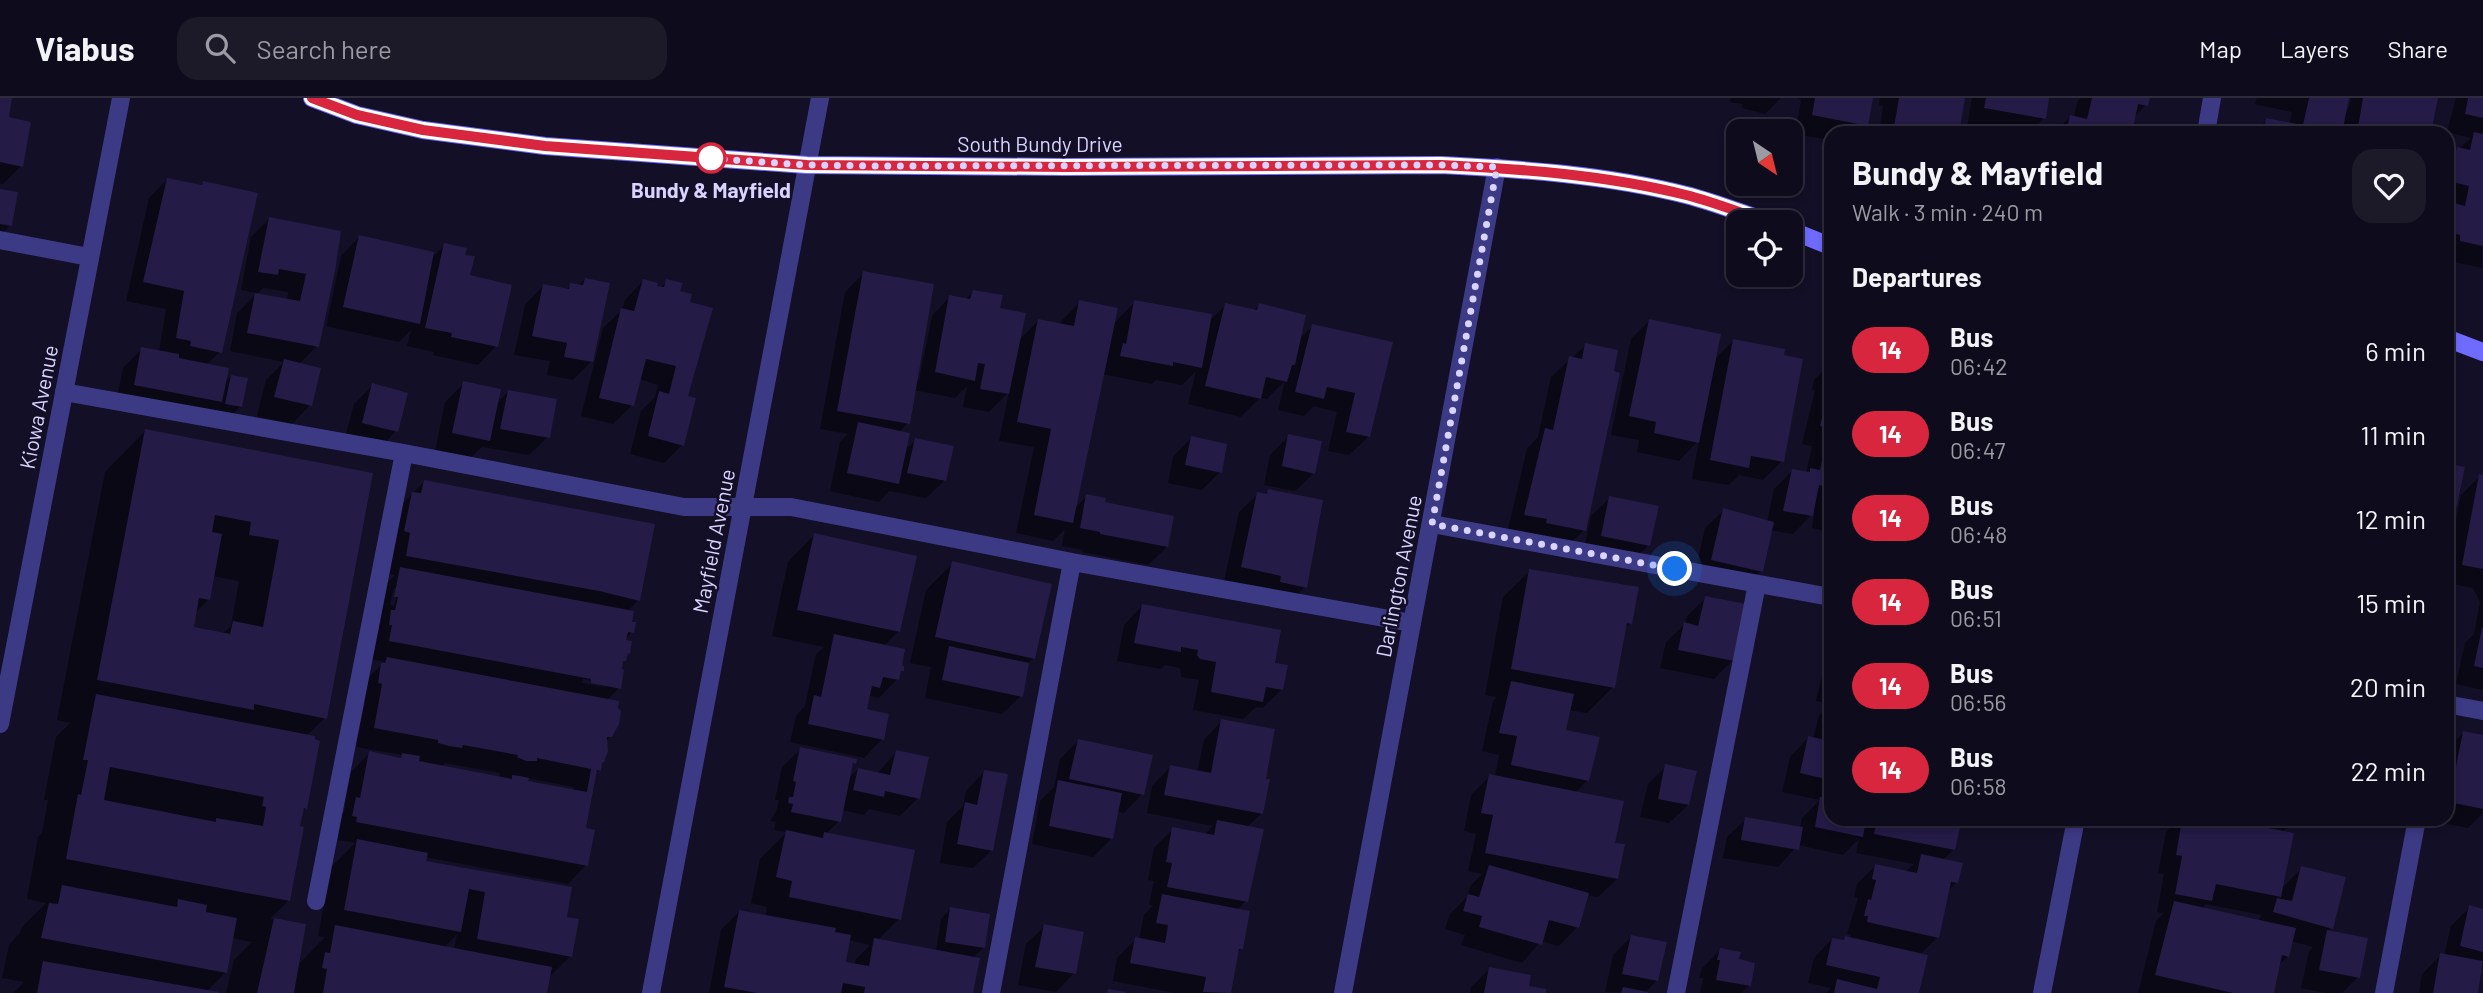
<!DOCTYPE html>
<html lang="en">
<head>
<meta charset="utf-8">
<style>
  :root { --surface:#0e0b1c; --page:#1c1929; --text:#f1f3f6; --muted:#9b9ba3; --line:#2e2b3b }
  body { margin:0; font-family:Barlow,sans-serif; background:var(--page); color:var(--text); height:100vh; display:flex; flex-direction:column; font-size:26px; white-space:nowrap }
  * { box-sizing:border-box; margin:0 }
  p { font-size:23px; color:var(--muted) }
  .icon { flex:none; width:38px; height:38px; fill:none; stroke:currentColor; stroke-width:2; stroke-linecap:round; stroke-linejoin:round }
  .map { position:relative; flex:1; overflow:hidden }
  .drawer { position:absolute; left:1824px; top:28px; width:630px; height:700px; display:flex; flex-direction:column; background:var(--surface); border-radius:21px; box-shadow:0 4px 10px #0003,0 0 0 2px var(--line) }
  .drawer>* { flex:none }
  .badge { padding:0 14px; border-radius:23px; font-size:24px; line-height:46px }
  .needle { width:46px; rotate:145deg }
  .buttons { position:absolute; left:1726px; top:21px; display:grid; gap:14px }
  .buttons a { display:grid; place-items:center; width:77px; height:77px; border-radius:14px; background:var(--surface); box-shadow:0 4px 10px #0003,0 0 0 2px var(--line); font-size:35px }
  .you { position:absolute; width:35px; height:35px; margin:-18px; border:5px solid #fff; border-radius:50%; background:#1a73e8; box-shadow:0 0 0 10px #1a73e833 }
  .map>.badge { position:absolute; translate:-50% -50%; box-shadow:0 0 0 4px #fff }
  h2 { padding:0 28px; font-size:26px; line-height:63px }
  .round { display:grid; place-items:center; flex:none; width:74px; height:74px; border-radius:21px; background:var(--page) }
  .summary { display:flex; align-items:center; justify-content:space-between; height:119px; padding:0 28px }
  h1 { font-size:33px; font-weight:700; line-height:52px }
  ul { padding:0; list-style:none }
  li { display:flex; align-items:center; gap:21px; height:84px; padding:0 28px }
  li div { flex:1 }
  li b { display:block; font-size:26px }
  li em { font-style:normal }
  li .badge { min-width:77px; font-weight:700; text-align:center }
  header { display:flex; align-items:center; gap:42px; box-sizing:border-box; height:98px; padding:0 35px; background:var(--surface); border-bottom:2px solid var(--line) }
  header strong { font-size:33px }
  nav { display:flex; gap:38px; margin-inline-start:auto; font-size:24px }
  .search { width:490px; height:63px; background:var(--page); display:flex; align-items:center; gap:18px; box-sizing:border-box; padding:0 24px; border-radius:21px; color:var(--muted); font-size:26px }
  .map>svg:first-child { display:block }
  .shadow { fill:#0007; fill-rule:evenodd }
  .building { fill:#241b47; fill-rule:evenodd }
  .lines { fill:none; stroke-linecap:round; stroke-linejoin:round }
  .lane { stroke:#3d3a85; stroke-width:18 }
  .street { stroke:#3d3a85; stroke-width:18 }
  .secondary { stroke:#6f6bff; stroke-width:18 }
  .line-casing { stroke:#fff; stroke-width:16 }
  .line { stroke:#d7263d; stroke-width:10 }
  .walk { stroke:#d9d4ff; stroke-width:7; stroke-dasharray:0 12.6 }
  .stop-dot { fill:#fff; stroke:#d7263d; stroke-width:3.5 }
  .labels { text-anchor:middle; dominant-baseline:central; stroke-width:5; stroke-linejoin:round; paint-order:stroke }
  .street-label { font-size:21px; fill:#d9d4ff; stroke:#130f26 }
  .stop-label { font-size:21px; font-weight:bold; fill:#d9d4ff; stroke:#130f26 }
</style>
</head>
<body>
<header>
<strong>Viabus</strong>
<div class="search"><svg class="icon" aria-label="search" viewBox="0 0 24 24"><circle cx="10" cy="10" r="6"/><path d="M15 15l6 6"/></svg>Search here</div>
<nav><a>Map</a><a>Layers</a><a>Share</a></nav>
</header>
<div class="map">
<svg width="2483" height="895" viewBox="0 0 2483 895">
  <rect width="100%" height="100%" fill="#130f26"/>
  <path class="shadow" d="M0,0H11L7,21L21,68L3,86H0Z
    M1731,0H1781L1765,16L1742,10V6L1730,4Z
    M1798,0H1871L1866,27L1858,35H1830V42L1795,36L1801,2Z
    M1880,0H1964L1957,35H1879L1883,8L1879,7Z
    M1972,0H2048L2044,20L2029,35H2005L1967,29Z
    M2081,0H2148L2146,7L2134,19L2131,35H2054L2070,19L2074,20L2077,4Z
    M2257,0H2348L2345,14L2349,9L2351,0H2436L2429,35H2253L2267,22L2289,26L2292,14L2255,6Z
    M2456,0H2483L2482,170L2446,162V62L2471,40L2447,34Z
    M168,81L200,89L203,85L220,254L206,267L224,286L231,278L241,308L222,327L116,305L123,270L142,251L159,254L166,211L126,203L149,100Z
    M0,93L10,127L0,138Z
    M269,121L339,134L317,248L299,266L310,307L292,326L257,318L266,282L284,264L230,253L237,215L257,195L241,192L251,139ZM263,190L288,194L287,203L256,197Z
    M359,139L431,161L445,147L463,158L468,179L496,248L478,267L433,257L434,254L407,248L411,232L399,244L326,228L341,158Z
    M864,175L916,282H919L932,218L950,199L965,202L973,194L998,212L1019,242L1039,222L1060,227L1061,223L1080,204L1113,226L1135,204L1209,223L1226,207L1253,213L1259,207L1299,241L1313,228L1391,246L1368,339L1349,357L1328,353L1337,314L1314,308L1304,318L1278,312L1285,283L1267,301L1260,300L1241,319L1188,306L1196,273L1182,287L1156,282L1152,286L1102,276L1075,410L1087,398L1103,406L1167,449L1148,467L1082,454L1083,452L1062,448L1065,431L1053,443L1016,435L1034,349L999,343L1009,294L989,314L963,309L967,288L955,300L914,292L908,325L899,334L904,353L916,342L945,382L926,400L889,393L879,404L830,393L840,344L848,336L820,331L845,194Z
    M585,181L592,263L573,282L547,277L550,263L514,257L525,207L543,188L565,193L571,187L578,188Z
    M643,183L660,190L667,183L678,194L686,300L682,347L664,365L630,356L641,313L655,299L658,287L639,281L632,307L613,326L581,318L603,230L622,212L625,202Z
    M1650,222L1714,262L1733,243L1782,363L1763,382L1739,377L1729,387L1692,381L1699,342L1679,363L1637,354L1639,342L1611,337L1631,241Z
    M1586,247L1584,432L1566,450L1507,435L1527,351L1538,339L1551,279Z
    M1830,266V434L1812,430L1814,414L1793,436L1770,432L1761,473L1742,491L1694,480L1705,430L1724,412L1767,424L1774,391L1792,373L1806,375L1812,348L1802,346L1815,292H1812L1814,282Z
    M464,285L496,306L508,294L548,339L529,357L482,349L469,361L435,354L445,304Z
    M373,287L396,333L378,352L344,343L354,306Z
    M145,333L371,376L325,620L306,638L305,710L301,715L289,802L270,821L304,828L297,868L325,839L318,838L331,769L355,745L338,742L339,737L335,736L338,719L344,714L351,674L370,655L399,661L403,657L356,649L365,604L360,603L363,585L385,564L371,561L382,490L395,477L389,476L394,414L424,384L638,502L627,514L632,534L623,543L624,562L621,566L619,590L606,603L611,638L606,643L599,672L594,677L584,731L586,767L568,786L425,759L424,765L565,820L571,858L548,880L546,895H226L234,862L252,844L232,840L226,874L207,893L217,895H13L24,884L2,880L9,847L20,835L22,829L46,805L27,801L38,739L42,735L48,702H44L56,639L70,625L57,622L105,374ZM213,478L239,483L231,528L222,536L192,531L195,515L209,501ZM394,490H398L394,508L390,507ZM583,581L605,586V589L582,585ZM445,665L500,675L499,680L441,669ZM527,680L573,689V694L525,685ZM457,836L454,852L444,850Z
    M1289,338L1314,375L1295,393L1264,387L1270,357Z
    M1191,340L1220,374L1202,392L1168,385L1173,359Z
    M2480,378L2483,379V592L2456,586L2465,545L2474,536L2480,504L2473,490L2446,485V472L2461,397Z
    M1269,393L1305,489L1287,507L1223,488L1239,414L1258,396L1264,397Z
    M1610,400L1649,447L1630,465L1583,456L1591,418Z
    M814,437L899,533L884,548L902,572L897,581L879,600L870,598L867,601L865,613L882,641L864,660L790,644L796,618L805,608L816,556L824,549L772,538L788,464Z
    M953,465L1034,560L1027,566L1021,598L1002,616L925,600L931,569L910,565L926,492Z
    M1530,473L1631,525L1624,531L1613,589L1587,615L1568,612L1564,633L1588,682L1575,695L1613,746L1617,781L1598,799L1587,797L1577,829L1559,848L1541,843L1522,865L1461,847L1465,837L1445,831L1450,816L1467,799L1471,787L1482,776L1468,773L1476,736L1464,733L1471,697L1490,678L1495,679L1499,657L1482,653L1493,603L1497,599L1485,597L1503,499Z
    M1706,500L1733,562L1714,581L1660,570L1666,544L1685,526L1687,518Z
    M1142,508L1273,566L1281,592L1263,610L1256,609L1243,621L1193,612L1199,582L1181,579L1180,570L1165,567L1161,571L1117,563L1124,527Z
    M1830,563V606L1816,603L1824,570Z
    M1830,606V689L1818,701L1830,703V721H1960L1954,751L1943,762L1957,784L1947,794L1938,839L1919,857L1917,895H1826L1831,890L1808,885L1814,860L1832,841L1842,844L1846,840L1850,841L1851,836H1847L1858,800L1854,799L1857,786L1875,768L1905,774L1914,766L1856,755L1859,741L1843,757L1798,747L1778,769L1723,760L1727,739L1746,721L1800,730L1802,720L1820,702L1782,694L1790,659L1808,640L1813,641L1819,618Z
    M1222,623L1263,682L1261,716L1247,729L1246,803L1237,812L1241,851L1237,855L1229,895H1175L1113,883L1117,860L1136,841L1139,842L1144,817L1153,807H1149L1154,783L1148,782L1154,750L1173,731L1204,737L1213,728L1147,715L1152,688L1170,669L1197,674L1204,642Z
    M2463,635L2483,639V715L2468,730L2431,723L2446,721V652Z
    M1078,643L1142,696L1124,715L1117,713L1112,740L1093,759L1032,746L1040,703L1054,689L1060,661Z
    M801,651L855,662L851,670L848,681L858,671L877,676L896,654L918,700L900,718L869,711L864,717L842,712L839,723L826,736L899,821L877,843L936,853L941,821L950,811L984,849L973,860L971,895H709L721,832L739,814L765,819L767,809L751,805L760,761L787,734L774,732L776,724L770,723L776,714L779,702H775L782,669ZM848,842L870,847L856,861L855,867L844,865Z
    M1666,668L1688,707L1669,725L1640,719L1648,686Z
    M984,674L992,752L973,770L940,765L947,724L963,708L966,693Z
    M2179,721H2293L2282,735L2281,791L2302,770L2331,830L2327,834L2358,879L2342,895H2325L2301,890L2309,853L2313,849L2291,843L2288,858L2278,868L2272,895H2138L2156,823L2164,815L2157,814L2164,776L2158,775L2166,734ZM2206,806L2262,817L2258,823L2202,811Z
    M2470,809L2483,812V870L2481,872L2477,895H2419L2422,876L2441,857L2444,858L2451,828Z
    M1045,828L1074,875L1056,894L1018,887L1026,846Z
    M1631,839L1657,882L1645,895L1605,894L1613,857Z
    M1720,852L1737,863L1749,887L1741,895H1700L1703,880H1699L1702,870Z
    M1490,871L1527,889L1544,895H1470L1471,889Z"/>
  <path class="building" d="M0,0H12L9,19L31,24L23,69L0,64Z
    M1815,0H1873L1868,28L1812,17Z
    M1899,0H1965L1959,35L1893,34Z
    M1986,0H2049L2046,21L1984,10Z
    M2092,0H2150L2148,8L2138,6L2132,35H2066L2070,17L2087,21Z
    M2309,0H2349L2342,35H2263L2266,20L2303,27Z
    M2363,0H2438L2431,35H2357Z
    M2468,0H2483V20L2465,16Z
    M2474,34L2483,36V148L2460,143V137L2456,136L2455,140L2446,138V103L2465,108L2469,88L2449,83L2457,49L2470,52Z
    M167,80L202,87L203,83L258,95L222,255L190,248L191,243L176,240L184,193L143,184Z
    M0,91L18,94L12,128L0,126Z
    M269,119L341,133L335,173L319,249L247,235L255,195L300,203L306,176L279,171L278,177L258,174Z
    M359,137L434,154L420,226L343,209Z
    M444,145L467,150L465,157L475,158L470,177L512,187L498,249L451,239L452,235L425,230Z
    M863,173L934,186L910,326L837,313Z
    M585,180L610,185L593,264L564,259L567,245L532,238L543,186L569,191L570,185L583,187Z
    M643,181L658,185L657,188L664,189L666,181L683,185L680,193L692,196L690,204L713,210L688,298L696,300L684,348L648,338L659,293L669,296L676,268L646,261L634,308L599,300L621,210L634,213Z
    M973,192L1003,197L1000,210L1026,215L1009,296L980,291L985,266L978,265L975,283L935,274L949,197L970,201Z
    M1079,202L1118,210L1073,425L1034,417L1051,331L1017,324L1038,221L1074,228Z
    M1134,202L1212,216L1202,270L1173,264V268L1120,258L1123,245L1126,246Z
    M1225,205L1257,212L1259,205L1306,217L1295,267H1292L1287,284L1266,279L1261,301L1205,288Z
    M1649,221L1721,236L1699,345L1654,335L1656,324L1629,318Z
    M1312,226L1393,244L1370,339L1346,334L1355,295L1327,289L1324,301L1295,294Z
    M1733,241L1785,251L1784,257L1803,261L1784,364L1751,358L1749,370L1710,362Z
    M1585,245L1618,252L1614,273L1620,275L1586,433L1546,425L1547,421L1524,417L1545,330L1553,332L1569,258L1582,261Z
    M141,249L179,256V260L229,270L222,304L134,287Z
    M284,261L321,270L312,308L274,299Z
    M231,277L248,280L242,309L225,306Z
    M463,283L501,291L490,343L452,335Z
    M372,285L408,295L398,334L362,325Z
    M1829,290L1830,390L1819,387L1813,418L1783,413L1792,371L1810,374V370L1820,372L1829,330L1820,328Z
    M508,292L557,301L550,340L500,331Z
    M858,324L910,335L899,386L847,375Z
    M145,331L373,375L327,621L254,606V612L97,582ZM215,417L251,424L249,437L279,442L263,529L233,523L230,536L194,529L199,500L210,502L222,436L212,434Z
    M1288,336L1322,343L1315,376L1282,368Z
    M1191,338L1227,346L1222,375L1185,367Z
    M915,340L954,348L946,383L907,375Z
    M2446,365L2465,369L2448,449H2446Z
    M2479,376L2483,377V471L2462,467Z
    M424,382L655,426L640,503L599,493L406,458L410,435L404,433L412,394L421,395Z
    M1268,391L1323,402L1307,490L1280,484L1281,478L1241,469L1257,394L1267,396Z
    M1086,396L1106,400L1105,404L1174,418L1168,449L1100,436V434L1080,430Z
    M1609,398L1659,408L1650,448L1601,438Z
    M1723,410L1774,424L1763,474L1711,462Z
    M814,435L917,458L900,534L797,512Z
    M952,463L1052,486L1035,561L935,539Z
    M400,469L634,513L632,524H636L634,535L628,534L626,542L632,543L630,556L628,555L626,563H623L622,571L624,572L621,591L591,585V581L389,543L392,527H389L391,512H395L398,499H394Z
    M1529,471L1639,489L1632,526L1627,525L1615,590L1511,571Z
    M1705,498L1746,506L1734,563L1678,552L1684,524L1698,528Z
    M1142,506L1281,532L1275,565L1288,567L1283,592L1266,589L1263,604L1211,594L1216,564L1200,561L1197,557L1198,552L1181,549V554L1134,545Z
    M2482,530H2483V570L2474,568Z
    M834,536L905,551L902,567L904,568V573H901L899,582L883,579L880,590L872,588L867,611L889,616L884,642L808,626L814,597L821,599Z
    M949,548L1029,565L1023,599L942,582Z
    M387,559L619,603L618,610L621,613L619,626L612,639H607L608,653L604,664L602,665L601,673L597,672L586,730L595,732L588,768L356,724L357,719L352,718L356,699L360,700L369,653L401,660L402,655L420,658L419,663L512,681V677L520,678L529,680L528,683L587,694L591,671L537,660V663H526L517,659L518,657L463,647L462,650L449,648L438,645V642L374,630L382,586L378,585L381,565H385Z
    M1511,583L1574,596L1566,632L1600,639L1589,683L1511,667L1517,638L1499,635Z
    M96,596L315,638V641L320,643L307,711L304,710L300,728L304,729L290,803L66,761L78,696L81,697L88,662H83ZM110,669L264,699L262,708L266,709L263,728L216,720V724L104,702Z
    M1221,621L1275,631L1266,681H1270L1263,716L1164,697L1170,667L1211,675Z
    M2463,633L2483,637V711L2449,704Z
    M1808,638L1830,643V682L1800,675Z
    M1078,641L1153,657L1144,697L1069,681Z
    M800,649L857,661L856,666L853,665L841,724L791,714L793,706L788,705L789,699H793L796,684L793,683Z
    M896,652L929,659L920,701L885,693L884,699L853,692L858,670L890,677Z
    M1665,666L1697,673L1689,707L1658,701Z
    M984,672L1008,676L993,753L957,746L965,704L977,707Z
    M1489,676L1624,703L1615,745L1625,746L1618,781L1485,755L1493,717L1481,715Z
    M1058,682L1122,695L1113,741L1049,728Z
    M1820,699L1830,701V721H1866L1863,739L1815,729Z
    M1745,719L1803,729L1799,752L1741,742Z
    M1877,721H1962L1955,752L1874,736Z
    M2182,721H2221L2294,735L2281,799L2216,786L2212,803L2175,796L2182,758L2176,757Z
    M1217,722L1264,731L1248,804L1167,789L1172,765L1166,764L1172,729L1214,737Z
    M786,732L823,740L824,734L915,752L901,822L789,799L792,783L776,779Z
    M357,741L428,755L426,763L572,789L567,819L579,821L572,859L477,841L485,794L469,791L461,834L344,812Z
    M1921,756L1963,765L1958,785L1951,784L1939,840L1867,824L1868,818H1864L1868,801L1871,802L1876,782L1872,781L1875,766L1917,775Z
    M1489,767L1589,795L1579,830L1549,822L1542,847L1479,829L1482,818L1463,813L1468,796L1479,799Z
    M2301,768L2346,779L2333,831L2273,814L2277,800L2292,803Z
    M62,787L177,809L178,801L207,807L206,814L237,820L227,875L41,840L49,805L58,806Z
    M1162,796L1250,813L1243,851H1239L1231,895L1203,894L1206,879L1130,865L1135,839L1165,845L1168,827L1156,825Z
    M2174,803L2296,830L2289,859L2282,857L2274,895H2233L2155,877Z
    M2469,807L2483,811V854L2460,848Z
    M950,809L990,816L985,850L945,844Z
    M739,812L836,830L835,834L851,837L846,864L869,868L874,840L980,860L973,895H864L865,889L843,885L841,895H757L724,889Z
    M274,820L306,826L294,895H257Z
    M1044,826L1084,834L1076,876L1035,869Z
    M335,827L552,869L547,895H323L327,871L322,870L325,854L330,855Z
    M2327,832L2368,840L2360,880L2319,872Z
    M1631,837L1667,844L1658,883L1622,876Z
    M1845,838L1928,857L1919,895H1834L1837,881L1877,891L1880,879L1826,867L1832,840L1844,842Z
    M1720,850L1741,854L1739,861L1755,865L1751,888L1716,882L1720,862H1717Z
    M2440,855L2483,863L2478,895H2433Z
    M43,863L219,894V895H37Z
    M1489,869L1531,877L1529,888L1546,891V895H1484Z
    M1623,889L1648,894L1647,895H1621Z
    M1108,891L1126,894L1125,895H1107Z"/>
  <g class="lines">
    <path class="lane" d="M0,142L89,159
      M64,294L404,355L684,409H791L1072,464L991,895
      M1432,426L1830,499
      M1072,464L1412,525
      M2446,606L2483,613
      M316,803L404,355
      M1676,895L1757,486
      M2384,895L2417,721"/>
    <path class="street" d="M2206,35L2212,0
      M0,626L121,0
      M651,895L820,0
      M1343,895L1497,69
      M2042,895L2076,721"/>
    <path class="secondary" d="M312,0L357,17L423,32L545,48L807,67L1065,69L1441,67C1523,71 1607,77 1686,97C1714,104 1741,115 1768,124
      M1790,132L1830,148
      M2446,240L2483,254"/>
  </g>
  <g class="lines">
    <g class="line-casing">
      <path id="line" d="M312,0L357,17L423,32L545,48L807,67L1065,69L1441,67C1523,71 1606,77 1686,97C1714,104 1741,115 1768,124"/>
    </g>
    <use href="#line" class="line"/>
    <path class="walk" d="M711,60H705L807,67L881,68L1441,67L1497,69L1432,426L1675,471"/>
  </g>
  <circle class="stop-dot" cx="711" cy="60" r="14"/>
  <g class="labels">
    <g class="street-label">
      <text x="1040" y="45">South Bundy Drive</text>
      <text transform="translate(38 309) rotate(-79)">Kiowa Avenue</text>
      <text transform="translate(713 443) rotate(-79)">Mayfield Avenue</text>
      <text transform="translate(1398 478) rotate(-79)">Darlington Avenue</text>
    </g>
    <g class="stop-label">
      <text x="711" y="91">Bundy &amp; Mayfield</text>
    </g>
  </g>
</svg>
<div class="buttons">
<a><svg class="needle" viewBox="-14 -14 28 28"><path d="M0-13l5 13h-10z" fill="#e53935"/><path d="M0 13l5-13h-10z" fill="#9b9ba3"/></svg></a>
<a><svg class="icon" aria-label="locate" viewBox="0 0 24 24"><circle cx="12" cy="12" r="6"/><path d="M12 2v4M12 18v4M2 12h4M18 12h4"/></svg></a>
</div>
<div class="you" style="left:1675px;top:471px"></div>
<section class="drawer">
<div class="summary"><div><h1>Bundy &amp; Mayfield</h1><p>Walk · 3 min · 240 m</p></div><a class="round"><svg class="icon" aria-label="heart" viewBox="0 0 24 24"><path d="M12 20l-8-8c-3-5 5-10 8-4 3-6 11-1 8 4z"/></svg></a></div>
<h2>Departures</h2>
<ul>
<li><span class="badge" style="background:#d7263d;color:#fff">14</span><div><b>Bus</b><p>06:42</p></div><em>6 min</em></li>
<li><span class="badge" style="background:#d7263d;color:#fff">14</span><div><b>Bus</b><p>06:47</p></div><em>11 min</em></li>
<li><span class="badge" style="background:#d7263d;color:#fff">14</span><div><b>Bus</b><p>06:48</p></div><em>12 min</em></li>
<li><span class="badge" style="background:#d7263d;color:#fff">14</span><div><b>Bus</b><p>06:51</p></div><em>15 min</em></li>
<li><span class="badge" style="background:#d7263d;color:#fff">14</span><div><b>Bus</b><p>06:56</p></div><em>20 min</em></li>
<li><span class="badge" style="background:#d7263d;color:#fff">14</span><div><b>Bus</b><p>06:58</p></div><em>22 min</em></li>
</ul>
</section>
</div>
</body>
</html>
